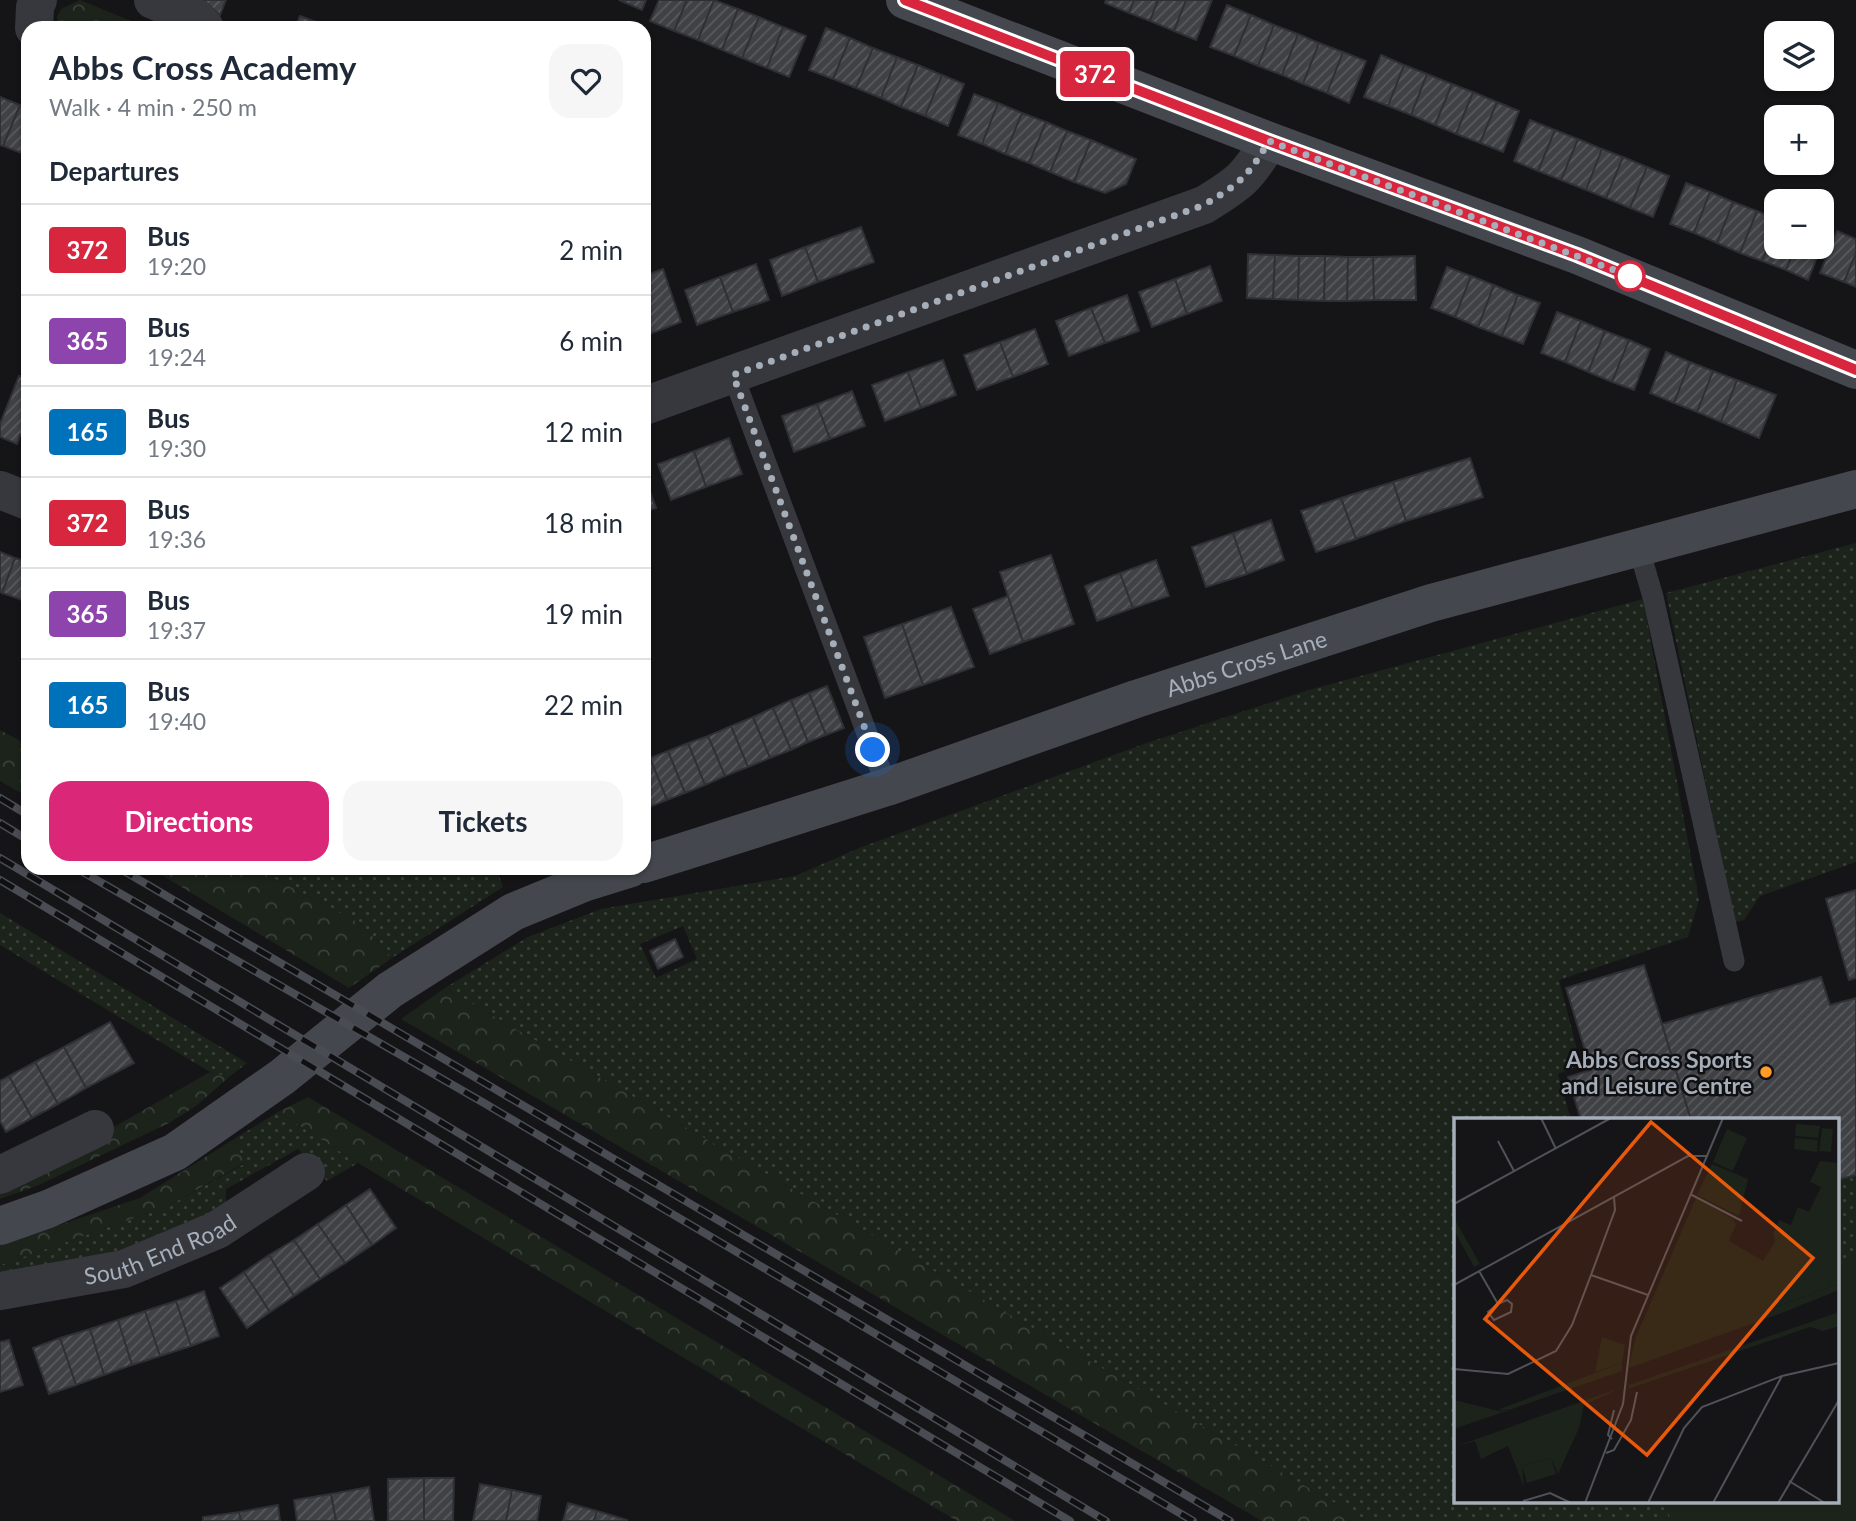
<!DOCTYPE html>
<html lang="en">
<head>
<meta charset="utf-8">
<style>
  :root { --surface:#fff; --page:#f6f6f7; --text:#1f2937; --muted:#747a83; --line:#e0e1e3; --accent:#db2777 }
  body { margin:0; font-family:Lato,sans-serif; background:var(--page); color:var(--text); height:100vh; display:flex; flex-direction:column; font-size:26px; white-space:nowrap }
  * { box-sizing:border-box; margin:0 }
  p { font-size:23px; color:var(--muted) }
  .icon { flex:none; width:38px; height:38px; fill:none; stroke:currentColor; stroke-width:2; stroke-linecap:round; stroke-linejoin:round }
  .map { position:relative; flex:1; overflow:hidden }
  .details { position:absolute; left:21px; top:21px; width:630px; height:854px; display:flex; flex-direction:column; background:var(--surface); border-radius:21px; box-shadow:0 2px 5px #0004 }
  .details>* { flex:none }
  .badge { padding:0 14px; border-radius:5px; font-size:24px; line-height:46px }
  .buttons { position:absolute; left:1764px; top:21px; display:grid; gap:14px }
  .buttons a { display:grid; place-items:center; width:70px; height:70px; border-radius:14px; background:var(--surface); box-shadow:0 2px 5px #0004; font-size:35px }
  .you { position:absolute; width:35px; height:35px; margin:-18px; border:5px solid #fff; border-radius:50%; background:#1a73e8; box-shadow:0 0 0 10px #1a73e833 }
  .map>.badge { position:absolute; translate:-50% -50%; box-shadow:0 0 0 4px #fff }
  h2 { padding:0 28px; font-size:26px; line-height:63px }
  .round { display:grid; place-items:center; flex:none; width:74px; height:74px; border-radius:21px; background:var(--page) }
  .head { display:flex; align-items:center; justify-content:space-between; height:119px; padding:0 28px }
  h1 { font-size:33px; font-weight:700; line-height:52px }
  .action { display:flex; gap:14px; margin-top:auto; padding:14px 28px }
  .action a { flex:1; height:80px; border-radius:21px; background:var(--accent); color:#fff; font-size:28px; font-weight:700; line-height:80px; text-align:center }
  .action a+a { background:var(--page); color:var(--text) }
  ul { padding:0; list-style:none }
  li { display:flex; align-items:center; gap:21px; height:91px; padding:0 28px; border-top:2px solid var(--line) }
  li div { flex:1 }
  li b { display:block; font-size:26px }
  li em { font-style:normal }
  li .badge { min-width:77px; font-weight:700; text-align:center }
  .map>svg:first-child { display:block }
  .grass { fill:url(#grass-dots); fill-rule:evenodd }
  .forest { fill:url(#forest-crowns) }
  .garden { fill:#1b231b }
  .building { fill:url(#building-hatch); stroke:#2f3034; stroke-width:2 }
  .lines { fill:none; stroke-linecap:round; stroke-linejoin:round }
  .lane { stroke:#36383d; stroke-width:21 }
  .street { stroke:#36383d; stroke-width:38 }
  .secondary { stroke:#44474d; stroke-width:38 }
  .rail-casing { stroke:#494c52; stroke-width:8 }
  .rail { stroke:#101013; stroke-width:5; stroke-dasharray:16; stroke-linecap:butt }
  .line-casing { stroke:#fff; stroke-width:16 }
  .line { stroke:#d7263d; stroke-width:10 }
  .walk { stroke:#a6aeb9; stroke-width:7; stroke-dasharray:0 12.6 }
  .stop-dot { fill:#fff; stroke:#d7263d; stroke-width:3.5 }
  .poi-dot { fill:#ff9b26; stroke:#101013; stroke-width:2.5 }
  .labels { text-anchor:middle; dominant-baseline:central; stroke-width:5; stroke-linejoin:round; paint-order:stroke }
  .street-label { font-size:23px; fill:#a6aeb9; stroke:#101013 }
  .poi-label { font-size:23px; font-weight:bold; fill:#a6aeb9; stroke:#101013; text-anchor:end }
  .inset-road { fill:none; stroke:#4f5258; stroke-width:2 }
  .view { fill:#e8590c; fill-opacity:0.15; stroke:#e8590c; stroke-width:3.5 }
  .inset-edge { fill:none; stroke:#a6aeb9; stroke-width:3.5 }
</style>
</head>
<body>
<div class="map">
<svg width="1856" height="1521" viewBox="0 0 1856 1521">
  <defs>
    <pattern id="grass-dots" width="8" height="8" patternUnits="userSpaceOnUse" patternTransform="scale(1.75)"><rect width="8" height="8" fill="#1b231b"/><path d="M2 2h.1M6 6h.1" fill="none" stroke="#39403a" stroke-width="1.8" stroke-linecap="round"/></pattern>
    <pattern id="forest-crowns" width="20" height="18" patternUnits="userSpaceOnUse" patternTransform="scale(1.75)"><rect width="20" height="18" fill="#1b231b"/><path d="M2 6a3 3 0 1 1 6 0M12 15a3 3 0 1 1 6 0" fill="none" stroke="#39403a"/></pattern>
    <pattern id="building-hatch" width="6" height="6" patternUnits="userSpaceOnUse" patternTransform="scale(1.75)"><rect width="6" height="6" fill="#3f4145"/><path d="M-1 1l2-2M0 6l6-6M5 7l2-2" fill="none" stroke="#585a5e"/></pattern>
  </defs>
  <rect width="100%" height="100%" fill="#151518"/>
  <path class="grass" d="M1856,543V862L1760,896L1744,920L1735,922L1666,593Z
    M1643,599L1699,900L1688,937L1559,980L1581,1065L1558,1074L1571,1120H1455V1502H1837V1180L1856,1175V1521H1366L445,988L528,937L601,909L795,876L859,848L1144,744L1309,690ZM683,926L697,959L656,978L640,944Z
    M254,868H496L503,887L392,958L361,924Z
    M0,913L247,1063L229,1077L210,1072L0,945Z
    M278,1112L358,1163L327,1181L298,1149L226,1189V1206L111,1261L0,1277V1265L166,1207L244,1164L234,1139Z"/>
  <path class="forest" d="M80,0L148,28H58L57,17L61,9Z
    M0,730L28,745V797L0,781Z
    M150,868H254L361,924L392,958L349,988Z
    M445,988L1366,1521H1262L401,1019Z
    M210,1072L229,1077L196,1106L169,1123L39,1185L0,1199V1187L107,1131Z
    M308,1097L1015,1521H957L358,1163L278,1112Z
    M234,1139L244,1163L166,1207L0,1265V1245L140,1198Z"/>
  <path class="garden" d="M1856,1260V1521H1669L1670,1502H1837V1268Z"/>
  <path class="building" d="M203,0H226L220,15Z
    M619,0H646L642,10Z
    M659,0H687L674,31L650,21Z
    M687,0H714L698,40L674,31Z
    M714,0L738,9L722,50L698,40Z
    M1106,0H1134L1129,13L1105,3Z
    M1134,0H1158L1150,21L1129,13Z
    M1158,0H1186L1174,31L1150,21Z
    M1186,0H1212L1196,40L1174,31Z
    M1227,5L1251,15L1234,56L1210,47Z
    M738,9L759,17L742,58L722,50Z
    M1251,15L1274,25L1258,66L1234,56Z
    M300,16L332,28H295Z
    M759,17L783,27L767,68L742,58Z
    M1274,25L1298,34L1282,75L1258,66Z
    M783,27L806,36L789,77L767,68Z
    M826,28L850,38L833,79L809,70Z
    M1298,34L1319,43L1303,84L1282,75Z
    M850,38L873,48L856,88L833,79Z
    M1319,43L1343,52L1327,93L1303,84Z
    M873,48L897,57L881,98L856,88Z
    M1343,52L1366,61L1349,103L1327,93Z
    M1381,55L1404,65L1388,106L1364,97Z
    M897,57L918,65L901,107L881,98Z
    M918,65L942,75L925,116L901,107Z
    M1404,65L1427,74L1411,115L1388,106Z
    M1427,74L1452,84L1435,125L1411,115Z
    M942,75L964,84L948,126L925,116Z
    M1452,84L1473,92L1456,134L1435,125Z
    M1473,92L1497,102L1480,143L1456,134Z
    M974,94L998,103L982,144L958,135Z
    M0,97L20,105L3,146L0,145Z
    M1497,102L1519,111L1503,152L1480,143Z
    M998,103L1022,113L1005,154L982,144Z
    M20,105L28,108V145L24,154L3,146Z
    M1022,113L1046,122L1029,163L1005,154Z
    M1530,120L1555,130L1538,171L1514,161Z
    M1046,122L1067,131L1050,172L1029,163Z
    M1555,130L1578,139L1561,180L1538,171Z
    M1067,131L1091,140L1074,182L1050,172Z
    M1578,139L1602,149L1586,190L1561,180Z
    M1091,140L1136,159L1126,184L1105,193L1074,182Z
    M1602,149L1623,157L1606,198L1586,190Z
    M1623,157L1647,167L1630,208L1606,198Z
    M1647,167L1669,176L1653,217L1630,208Z
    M1686,183L1710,192L1694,233L1670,224Z
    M1710,192L1733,202L1717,243L1694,233Z
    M1733,202L1757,211L1740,253L1717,243Z
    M1757,211L1776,219V225L1762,261L1740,253Z
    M1776,225V247H1795L1786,270L1762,261Z
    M861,227L874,262L818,282L805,247Z
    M1837,231L1856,239V253L1844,282L1820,273Z
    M805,247L818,282L782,296L770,260Z
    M1795,247H1821L1808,280L1786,270Z
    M1856,253V287L1844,282Z
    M1248,254L1275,255L1273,299L1247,298Z
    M1275,255L1299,256L1298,300L1273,299Z
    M1299,256H1325L1324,301L1298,300Z
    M1325,256L1348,257L1347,301H1324Z
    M1415,256L1416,300H1374L1373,257Z
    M1348,257H1373L1374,300L1347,301Z
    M756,264L769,300L733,312L720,277Z
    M1210,266L1222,301L1187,314L1175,279Z
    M1447,267L1471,276L1455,317L1431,308Z
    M663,269L681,322L647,335L644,327V276Z
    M1471,276L1494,285L1478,327L1455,317Z
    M720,277L733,312L697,325L685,290Z
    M1175,279L1187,314L1152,327L1139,292Z
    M1494,285L1518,295L1502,336L1478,327Z
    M1127,295L1139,331L1105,343L1091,308Z
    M1518,295L1540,303L1523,344L1502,336Z
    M1091,308L1105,343L1069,356L1056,321Z
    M1557,312L1581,321L1565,362L1541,353Z
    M1581,321L1605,331L1588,372L1565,362Z
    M1035,329L1048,364L1013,377L1000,342Z
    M1605,331L1629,340L1612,382L1588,372Z
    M1629,340L1650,349L1634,390L1612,382Z
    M1000,342L1013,377L977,390L964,355Z
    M1666,352L1690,362L1674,403L1650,393Z
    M943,360L956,395L921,408L908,372Z
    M1690,362L1713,371L1697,412L1674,403Z
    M1713,371L1737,380L1721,422L1697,412Z
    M908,372L921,408L885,421L872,385Z
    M19,376L28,379V439L20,435L17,444L0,437V424Z
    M1737,380L1776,395L1759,438L1721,422Z
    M852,391L865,426L830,439L817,404Z
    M817,404L830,439L794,452L782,416Z
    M729,438L742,474L706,487L694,451Z
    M694,451L706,487L671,500L658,464Z
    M1470,458L1483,497L1406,521L1393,482Z
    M644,475L656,508L644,512Z
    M1393,482L1406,521L1356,539L1341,498Z
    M1341,498L1356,539L1316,552L1301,511Z
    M1271,520L1284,560L1247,574L1233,533Z
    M1233,533L1247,574L1206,587L1192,547Z
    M0,552L15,558L2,593L0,592Z
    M28,553V602L2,593L15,558L25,561Z
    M1051,555L1074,624L1023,642L1000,572Z
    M1156,560L1169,596L1133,608L1120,573Z
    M1120,573L1133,608L1097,621L1085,586Z
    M1008,596L1023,642L990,654L973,609Z
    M951,607L974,667L923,685L902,624Z
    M902,624L923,685L885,698L864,637Z
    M827,686L844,728L826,735L809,693Z
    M809,693L826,735L808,742L791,700Z
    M791,700L808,742L791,750L773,708Z
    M773,708L791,750L770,758L753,717Z
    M753,717L770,758L748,767L731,726Z
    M731,726L748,767L725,776L708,736Z
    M708,736L725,776L705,785L688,743Z
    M688,743L705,785L685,793L668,751Z
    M668,751L685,793L667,800L650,758Z
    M650,758L667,800L649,807L644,795V760Z
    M1856,890V978L1849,980L1826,899Z
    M675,939L683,957L658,969L650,951Z
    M1644,965L1691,1120H1581L1568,1077L1591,1070L1566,988Z
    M1821,977L1830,1005L1856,998V1175L1837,1180V1120H1691L1662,1024Z
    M110,1022L134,1063L86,1088L64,1047Z
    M64,1047L86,1088L58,1104L35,1062Z
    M35,1062L58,1104L32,1118L9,1076Z
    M9,1076L32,1118L6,1132L0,1121V1081Z
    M370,1189L396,1228L372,1245L346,1205Z
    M346,1205L372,1245L345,1263L318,1224Z
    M318,1224L345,1263L320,1279L294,1240Z
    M294,1240L320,1279L294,1296L269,1255Z
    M269,1255L294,1296L270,1312L244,1272Z
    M244,1272L270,1312L247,1328L220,1288Z
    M204,1291L219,1336L191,1346L176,1301Z
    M176,1301L191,1346L160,1356L145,1311Z
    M145,1311L160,1356L132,1365L118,1320Z
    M118,1320L132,1365L104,1375L90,1329Z
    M90,1329L104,1375L76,1385L60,1338Z
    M60,1338L76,1385L49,1394L33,1348Z
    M9,1340L23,1385L0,1392V1342Z
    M424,1478V1521H388V1479Z
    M424,1478H454L453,1521H424Z
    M480,1484L512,1490L506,1521H473Z
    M369,1487L374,1521H336L331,1494Z
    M512,1490L541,1496L537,1521H506Z
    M331,1494L336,1521H297L294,1500Z
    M568,1503L597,1511L594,1521H563Z
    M278,1505L280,1521H241L239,1512Z
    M597,1511L627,1520L626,1521H594Z
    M239,1512L241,1521H203V1517Z"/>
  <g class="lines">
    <path class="lane" d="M733,375L887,787
      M1639,549L1653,597L1734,961"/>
    <g class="street">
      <path d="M153,0L196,18L205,28"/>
      <path d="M34,28L35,7L38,0"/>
      <path d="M644,406L1204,205C1240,183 1247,178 1269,141"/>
      <path d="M0,490L28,501"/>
      <path d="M0,1175L95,1129"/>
      <path id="s1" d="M0,1291L124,1269L217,1230L306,1172"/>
    </g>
    <g class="secondary">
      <path d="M905,0L1269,141L1577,255L1856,370"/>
      <path id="s2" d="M644,864L887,787L1136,699L1431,603L1856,489"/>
      <path d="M0,1226L48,1209L175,1152L282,1077L390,990L513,912L586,882L631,868"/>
    </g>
    <g class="rail-casing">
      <path id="rail" d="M0,798L28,815
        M0,823L28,840
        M0,858L1106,1521
        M76,868L484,1103L1193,1521
        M119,868L1230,1521
        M0,880L1070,1521"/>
    </g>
    <use href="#rail" class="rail"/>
  </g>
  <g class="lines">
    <g class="line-casing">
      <path id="line" d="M905,0L1269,141L1577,255L1856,370"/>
    </g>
    <use href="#line" class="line"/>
    <path class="walk" d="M873,750L733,375L1204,205C1240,183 1247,178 1269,141L1630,276"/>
  </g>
  <circle class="stop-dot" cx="1630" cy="276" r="14"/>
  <circle class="poi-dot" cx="1766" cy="1072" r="7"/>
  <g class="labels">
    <g class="street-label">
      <text stroke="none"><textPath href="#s2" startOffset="635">Abbs Cross Lane</textPath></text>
      <text stroke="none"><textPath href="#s1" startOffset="166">South End Road</textPath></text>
    </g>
    <g class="poi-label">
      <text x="1752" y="1059">Abbs Cross Sports<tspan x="1752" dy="26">and Leisure Centre</tspan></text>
    </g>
  </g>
  <g transform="translate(1454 1118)">
    <rect width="385" height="385" fill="#151518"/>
    <path d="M273,11L293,20L279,53L259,44ZM366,43L385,45V166L176,242L182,219L242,80L279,101L282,106L275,123L309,143L321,124L319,116L325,102L337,107L344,89L355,94L367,69L356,64ZM258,46L294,61L285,98L243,77ZM0,100L26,146L20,149L0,112ZM148,219L171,227L168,245L141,254ZM166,270L130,287L125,310L104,356L97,340L68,348L70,369L54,328L27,341L21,323L0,329ZM0,282L45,293L58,291L0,311Z" fill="#1b231b"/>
    <path d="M385,166V172L333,193L175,250L176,242ZM385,194V208L369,213L356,209L174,271L175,267ZM168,245V253L58,291L43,292Z" fill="#1b231b"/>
    <path d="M342,6L366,8L364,20L341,18ZM368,10L379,11L377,34L365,33ZM341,20L364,22L363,34L340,31ZM357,96L385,102V160L372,166L343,160L328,134L336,109ZM97,340L102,356L73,365L68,348Z" fill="#1b231b"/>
    <path class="inset-road" d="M87,0L102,31M44,23L60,53M236,76L288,103M0,86L157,0M25,153L44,186L53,182L58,186L57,194L40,202L34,194L44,186M137,157L194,177M0,167L234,38H254M0,251L54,256L102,233L118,207L137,157L161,92L160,79M158,321L154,317L160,292M152,335L160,332L177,302L183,274M335,363L371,385M69,383L96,375L117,385M131,385L169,286L177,218L269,0M194,385L230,310L248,289L328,258L385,245M259,385L328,258M324,385L385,282"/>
    <path class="view" d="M197,4L359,140L193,337L31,201Z"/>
    <rect width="385" height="385" class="inset-edge"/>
  </g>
</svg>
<div class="buttons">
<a><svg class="icon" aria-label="layers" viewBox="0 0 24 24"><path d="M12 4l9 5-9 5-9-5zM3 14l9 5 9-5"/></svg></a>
<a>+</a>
<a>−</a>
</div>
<div class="you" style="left:873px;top:750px"></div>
<b class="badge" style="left:1095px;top:74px;background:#d7263d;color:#fff">372</b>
<section class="details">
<div class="head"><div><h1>Abbs Cross Academy</h1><p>Walk · 4 min · 250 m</p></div><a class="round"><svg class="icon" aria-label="heart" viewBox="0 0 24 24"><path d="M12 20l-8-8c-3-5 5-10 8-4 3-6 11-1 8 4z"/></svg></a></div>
<h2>Departures</h2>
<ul>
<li><span class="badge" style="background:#d7263d;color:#fff">372</span><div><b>Bus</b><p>19:20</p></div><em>2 min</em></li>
<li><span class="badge" style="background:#8e44ad;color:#fff">365</span><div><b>Bus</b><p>19:24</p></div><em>6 min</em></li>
<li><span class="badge" style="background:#0072bc;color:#fff">165</span><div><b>Bus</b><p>19:30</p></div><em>12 min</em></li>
<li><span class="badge" style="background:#d7263d;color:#fff">372</span><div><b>Bus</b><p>19:36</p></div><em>18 min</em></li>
<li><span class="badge" style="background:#8e44ad;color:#fff">365</span><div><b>Bus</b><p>19:37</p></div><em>19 min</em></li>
<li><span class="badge" style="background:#0072bc;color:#fff">165</span><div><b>Bus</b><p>19:40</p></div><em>22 min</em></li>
</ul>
<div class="action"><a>Directions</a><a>Tickets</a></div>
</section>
</div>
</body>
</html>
